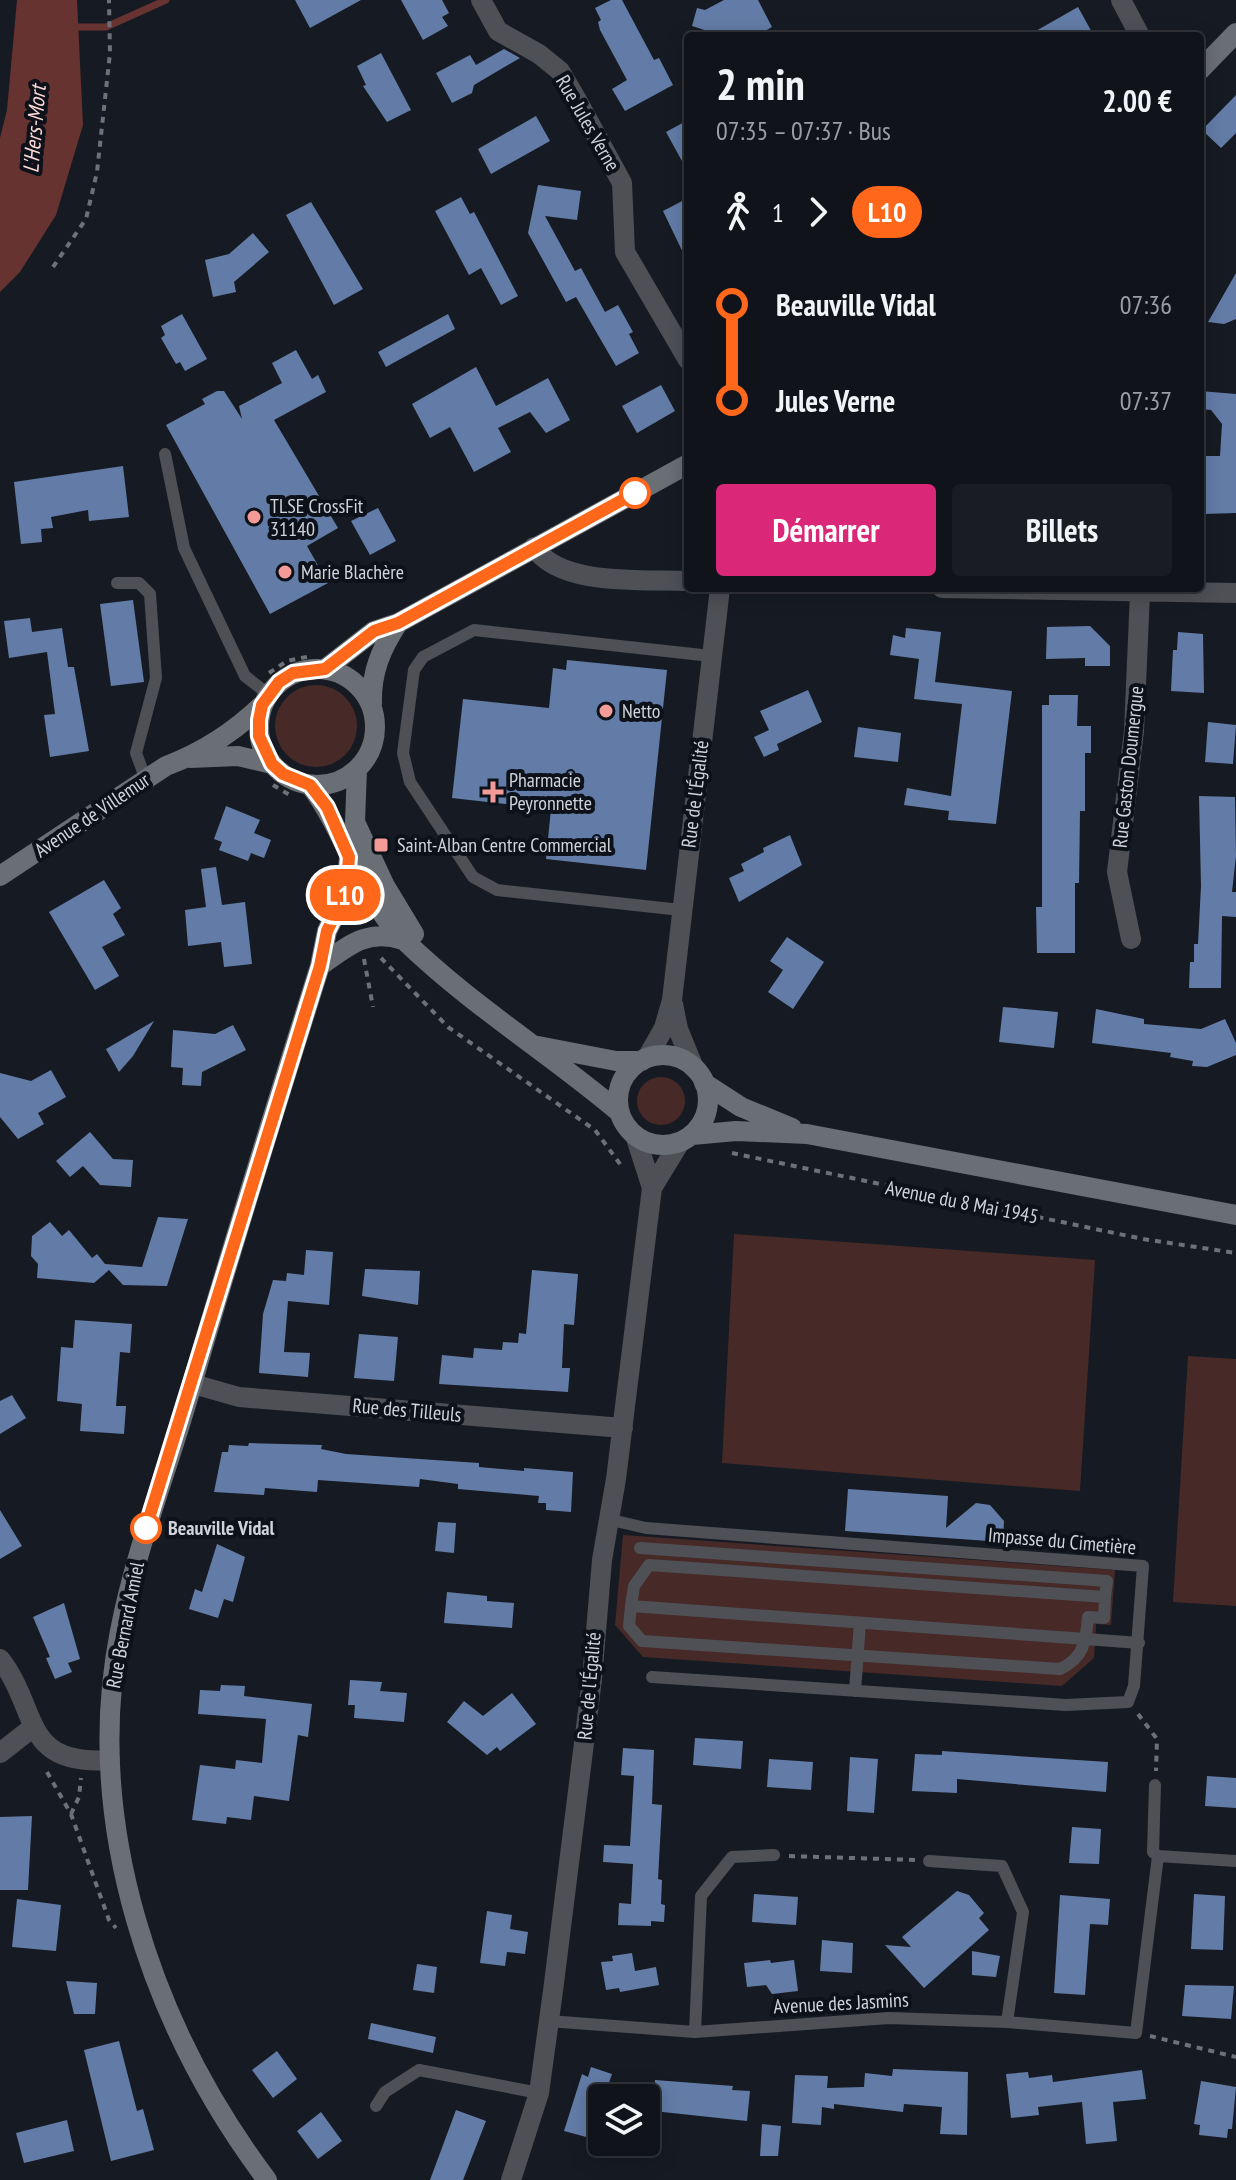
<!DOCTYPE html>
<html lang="fr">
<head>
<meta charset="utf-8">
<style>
  :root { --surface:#10141a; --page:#191d23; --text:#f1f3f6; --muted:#9c9ea2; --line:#303339; --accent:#db2777 }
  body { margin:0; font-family:"PT Sans Narrow",sans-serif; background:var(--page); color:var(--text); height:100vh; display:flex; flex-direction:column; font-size:30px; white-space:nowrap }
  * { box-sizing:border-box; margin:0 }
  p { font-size:26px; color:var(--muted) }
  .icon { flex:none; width:44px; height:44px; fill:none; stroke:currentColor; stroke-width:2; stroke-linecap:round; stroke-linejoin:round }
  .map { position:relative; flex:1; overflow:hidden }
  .panel { position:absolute; left:684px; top:32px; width:520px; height:560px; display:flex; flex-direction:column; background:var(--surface); border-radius:8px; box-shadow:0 4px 20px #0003,0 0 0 2px var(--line) }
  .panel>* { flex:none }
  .badge { padding:0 16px; border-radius:26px; font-size:28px; line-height:52px }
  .controls { position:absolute; left:588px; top:2084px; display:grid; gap:16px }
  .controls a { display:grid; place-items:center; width:72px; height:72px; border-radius:8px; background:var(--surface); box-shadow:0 4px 20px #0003,0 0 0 2px var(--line); font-size:40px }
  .map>.badge { position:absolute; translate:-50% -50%; box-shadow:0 0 0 4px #fff }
  .legs { display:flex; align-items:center; gap:12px; height:88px; padding:0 32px; font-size:26px }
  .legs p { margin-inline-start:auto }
  .head { display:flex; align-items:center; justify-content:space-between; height:136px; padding:0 32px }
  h1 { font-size:44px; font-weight:600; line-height:60px }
  .action { display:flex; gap:16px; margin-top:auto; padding:16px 32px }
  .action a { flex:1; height:92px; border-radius:8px; background:var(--accent); color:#fff; font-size:32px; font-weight:600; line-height:92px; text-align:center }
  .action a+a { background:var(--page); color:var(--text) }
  ul { padding:0 32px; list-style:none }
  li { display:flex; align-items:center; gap:28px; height:96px; font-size:30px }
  li i { display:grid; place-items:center; width:12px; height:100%; margin:0 10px; background:currentColor }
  li i::after { content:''; width:20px; height:20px; margin:-10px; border:6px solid; border-radius:50%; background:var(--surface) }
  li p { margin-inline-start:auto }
  li:first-child i { background:linear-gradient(#0000 50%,currentColor 0) }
  li:last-child i { background:linear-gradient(currentColor 50%,#0000 0) }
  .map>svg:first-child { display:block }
  .green { fill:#472a28 }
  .water { fill:#663331 }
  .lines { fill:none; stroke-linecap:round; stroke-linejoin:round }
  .stream { stroke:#663331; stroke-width:7 }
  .building { fill:#637ca7 }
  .path { stroke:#6d7178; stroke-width:4; stroke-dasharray:6 6; stroke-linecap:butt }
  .lane { stroke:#4e5055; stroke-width:12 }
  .street { stroke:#4e5055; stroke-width:20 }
  .secondary { stroke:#6a6e75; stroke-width:20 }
  .line-1-casing { stroke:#fff; stroke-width:18 }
  .line-1 { stroke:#ff671b; stroke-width:12 }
  .stop-1-dot { fill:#fff; stroke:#ff671b; stroke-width:4 }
  .poi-dot { fill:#f59b97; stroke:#0d121a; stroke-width:3 }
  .labels { text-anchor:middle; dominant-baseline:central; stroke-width:8; stroke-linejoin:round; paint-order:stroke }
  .street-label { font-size:20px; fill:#d0d3d9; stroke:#0d121a }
  .poi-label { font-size:20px; fill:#d0d3d9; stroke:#0d121a; text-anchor:start }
  .stop-label { font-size:20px; font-weight:bold; fill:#d0d3d9; stroke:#0d121a; text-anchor:start }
  .water-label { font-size:22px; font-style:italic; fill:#fdd8d5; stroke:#0d121a }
</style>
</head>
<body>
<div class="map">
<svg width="1236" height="2180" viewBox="0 0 1236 2180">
  <rect width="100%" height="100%" fill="#161b23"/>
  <path class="green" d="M275 726a41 41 0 1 1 82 0a41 41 0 1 1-82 0Z
    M637 1101a24 24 0 1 1 48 0a24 24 0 1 1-48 0Z
    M734,1234L1095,1260L1080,1491L722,1463Z
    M1188,1356L1236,1359V1606L1173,1602Z
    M623,1535L1115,1570L1111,1625L1096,1624L1094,1658L1062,1686L643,1657L615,1625Z"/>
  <path class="water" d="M17,0H77L83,125L56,215L20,272L0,292V138L7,110Z"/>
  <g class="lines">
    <path class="stream" d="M70,27H106L166,0"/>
  </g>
  <path class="building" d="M295,0H361L310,28Z
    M401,0H442L449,13L442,17L448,26L423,40Z
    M611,0H622L654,60L659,58L673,85L625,111L612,89L627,80L600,30L598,22L601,20L595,8Z
    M724,0H758L772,27L756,36H723L692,26L697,8L705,10Z
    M1078,7L1094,36H1027Z
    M504,49L520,58L474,85L472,93L452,103L436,73L470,55L476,65Z
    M381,53L411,110L387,122L363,86L366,85L357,66Z
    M1236,95V133L1221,148L1202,130Z
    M536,116L550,141L491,174L478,149Z
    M688,120V172L666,132Z
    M538,185L581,191L577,220L545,216L575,271L581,268L605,312L618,305L633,332L629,334L639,353L616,366L576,297L566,302L528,233Z
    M461,197L470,214L474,212L518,296L501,305L481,268L469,275L435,211Z
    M688,198V263L663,211Z
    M311,202L363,289L334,305L286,215Z
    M253,233L269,252L234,282L236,292L213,297L205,260L229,254Z
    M1236,273V319L1224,324L1208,322Z
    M182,314L207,359L185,371L180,362L176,364L161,338L165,335L161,326Z
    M448,314L455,329L386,367L378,352Z
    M296,350L312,379L318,375L326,392L274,420L338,528L307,546L328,583L270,614L166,425L205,404L202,399L217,391H224L242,419L239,406L282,383L272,363Z
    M476,367L496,406L548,378L570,420L546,433L530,412L498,428L511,452L474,472L450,427L430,438L412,404Z
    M661,385L675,411L637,433L622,406Z
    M1200,391L1236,394V513L1203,514V456H1220L1222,424L1211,410L1200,409Z
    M123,466L129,517L89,521L88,510L51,517L53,528L41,529L42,542L21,544L14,482Z
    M378,508L396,541L370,555L351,521Z
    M133,600L144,682L111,686L100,604Z
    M30,618L32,632L62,628L68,667H74L89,751L50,757L44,715L55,714L47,652L9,658L4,621Z
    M1090,626L1110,646V666H1085V658L1046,659L1047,627Z
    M906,628L941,632L935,682L1012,691L996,824L948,820L949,811L904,805L907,788L951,796L962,704L914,699L919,659L890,655L893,635L905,638Z
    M1178,632L1203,634L1204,693L1171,691L1173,650H1177Z
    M567,660L667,670L646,870L546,859L551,809L452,798L463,699L549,708L553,668L566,670Z
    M808,690L822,722L777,744L779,750L764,757L754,737L769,730L760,711Z
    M1049,695H1078L1077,726H1091V753H1085V811H1080L1079,883H1075V953H1037L1036,907H1042V705H1049Z
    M1208,722L1236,725L1233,764L1205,762Z
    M858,727L901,733L898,762L854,757Z
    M1199,796L1235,797L1236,856L1232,892H1236V917L1222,916L1221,988H1189L1190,962H1194V944H1198L1201,886Z
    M226,806L260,820L254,833L271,840L264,858L251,853L248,861L219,850L222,842L214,839Z
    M790,835L802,865L739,902L729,878L744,871L741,864L764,852L763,848Z
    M216,867L222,905L245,902L252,964L224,967L221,942L188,946L185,910L206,907L201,869Z
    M104,880L121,908L113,914L125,935L102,947L119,976L95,990L49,912Z
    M787,937L824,962L793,1009L768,992L783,970L770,961Z
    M1003,1007L1058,1012L1054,1048L999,1042Z
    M1096,1009L1144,1019V1024L1201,1029L1225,1019L1236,1043V1055L1207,1067L1192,1066L1193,1061L1170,1057L1171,1053L1092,1043Z
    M154,1021L133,1056L119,1072L106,1049Z
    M233,1025L246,1050L202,1072L201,1086L182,1085L183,1068L171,1067L173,1030L215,1034Z
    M51,1070L66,1097L38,1113L44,1124L18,1139L0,1117V1073L31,1081Z
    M90,1132L113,1159L133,1160L131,1187L100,1185L83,1166L70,1177L56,1161Z
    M158,1217L188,1219L167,1286L123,1285L109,1270L94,1283L37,1278L38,1264L31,1256L32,1236L50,1222L62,1236L69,1230L92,1258L97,1254L105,1264L142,1267Z
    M306,1250L333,1252L329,1305L288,1301L284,1352L310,1353L308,1377L259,1373L263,1314L273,1280L286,1281L287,1273L304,1275Z
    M365,1269L420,1271L418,1305L362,1296Z
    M532,1270L578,1274L574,1325L564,1324L562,1368H570L568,1392L439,1384L442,1355L473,1358L474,1348L502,1350L503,1342L518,1343L519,1333L526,1334Z
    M75,1320L132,1324L130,1353L120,1352L116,1406H126L124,1434L80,1431L82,1404L57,1401L61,1347L73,1348Z
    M359,1334L398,1337L394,1381L354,1378Z
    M12,1395L26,1418L0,1434V1401Z
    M249,1443L322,1445L321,1449L346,1454L479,1463V1467L524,1471V1468L573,1472L571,1512L546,1510V1503H538L539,1496L458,1489V1484L420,1479L419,1487L318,1480L317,1492L265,1488L264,1495L214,1492L222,1452H228L229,1445L248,1446Z
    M848,1489L948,1496L946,1528L976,1503L990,1505L1004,1521L1003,1542L845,1531Z
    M0,1510L22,1546L0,1559Z
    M438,1522L456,1523L454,1553L435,1551Z
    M217,1544L245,1557L233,1602L224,1599L218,1618L189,1609L195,1589L202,1592Z
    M447,1592L487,1596V1601L514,1603L512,1628L444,1623Z
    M64,1603L80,1659L68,1663L72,1672L55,1679L46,1658L50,1657L33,1617Z
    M350,1680L382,1682L380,1691L407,1693L404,1722L354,1718L355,1705H348Z
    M221,1685L245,1686L244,1696L312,1704L308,1737L298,1735L289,1801L254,1796L251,1820L227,1817L226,1824L192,1820L200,1765L235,1769L236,1760L262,1763L266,1719L198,1714L200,1690L220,1691Z
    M512,1693L536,1724L500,1751L497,1747L487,1755L447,1722L464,1701L483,1716Z
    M695,1738L743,1741L741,1769L693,1765Z
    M623,1748L654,1750L652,1804L662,1805L658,1879L662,1880L661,1904L665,1905L664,1922L651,1921V1926L618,1925L619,1903L631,1904L633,1864L603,1862L604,1845L630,1846L634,1776L621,1775Z
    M942,1751L1108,1762L1106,1792L957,1779V1793L912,1791L915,1754L942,1755Z
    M850,1757L878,1759L874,1813L847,1811Z
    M769,1759L813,1762L811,1790L767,1787Z
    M1207,1776L1236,1778V1808L1205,1806Z
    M32,1816L28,1890H0V1817Z
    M1072,1827L1101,1829L1099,1864L1069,1863Z
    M957,1891L969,1895L984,1913L979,1918L989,1930L924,1988L885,1945L911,1947L902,1937Z
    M754,1894L798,1897L796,1925L752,1922Z
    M1194,1894L1225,1896L1223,1950L1191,1949Z
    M1060,1895L1110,1899L1108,1925L1090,1924L1085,1995L1054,1993Z
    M17,1899L61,1905L56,1951L12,1947Z
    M487,1911L512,1915L510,1929L528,1932L525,1954L507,1952L505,1966L480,1963Z
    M822,1940L853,1943L852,1973L820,1971Z
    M972,1951L1000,1956L996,1977L972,1975Z
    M632,1953L635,1971L656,1967L659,1985L620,1992L619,1988L606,1990L601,1962L613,1961L612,1956Z
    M770,1960L771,1963L794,1960L798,1991L772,1994L766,1985L747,1987L744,1963Z
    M417,1964L437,1967L434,1993L413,1990Z
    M66,1981L97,1983L95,2014H74Z
    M1185,1985L1234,1986L1231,2019L1182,2016Z
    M371,2023L436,2037L433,2053L368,2039Z
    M119,2041L137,2111L143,2109L154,2150L111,2161L84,2050Z
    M277,2051L297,2079L273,2098L252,2070Z
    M591,2067L612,2074L590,2138L564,2131L582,2074L588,2077Z
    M893,2069L968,2072L967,2135L940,2134L942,2107L904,2104L903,2112L834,2104V2109L822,2107L821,2125L792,2123L795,2075L828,2076L827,2088L864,2087L865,2073L892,2076Z
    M1142,2070L1146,2099L1113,2102L1117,2141L1086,2144L1082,2102L1038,2107L1039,2115L1011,2118L1006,2074L1028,2072L1029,2078L1052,2075L1053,2082Z
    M655,2080L733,2086L732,2090L750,2091L747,2121L653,2111Z
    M1201,2081L1236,2087L1232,2129H1228L1227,2138L1199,2135L1200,2125L1194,2124Z
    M456,2110L486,2121L463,2180H430Z
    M321,2112L342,2141L318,2159L297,2131Z
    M67,2120L74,2151L24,2163L16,2133Z
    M762,2124L781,2126L778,2156H760Z"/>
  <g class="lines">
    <path class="path" d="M53,267L86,219L97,172L110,53L109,0
      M269,673L287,661L311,656
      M273,785L293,797
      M381,958L448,1027L595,1130L623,1168
      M364,959L373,1007
      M732,1153L1143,1239L1236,1253
      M1138,1714L1157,1739L1156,1771
      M47,1772L71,1814L109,1920L116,1928
      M71,1814L79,1797L81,1778
      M789,1856L916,1860
      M1150,2036L1236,2057"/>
    <path class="lane" d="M165,454L184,548L245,676L268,694
      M117,583H139L150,594L156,678L136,753L146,780
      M681,910L497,890L473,877L410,782L403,753L414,670L423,657L474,630L711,656
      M607,1519L646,1528L1143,1566L1134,1686L1128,1702L1066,1705L652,1677
      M640,1548L1107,1581L1105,1597
      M631,1606L634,1586L649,1565L1105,1597L1104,1618L1088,1617C1086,1641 1084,1658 1060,1669L642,1641L629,1626L631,1606L1086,1639L1139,1643
      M855,1691L860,1623
      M1155,1785L1153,1852L1158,1856
      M929,1861L1002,1866L1023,1912L1007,2022
      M548,2021L695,2032L889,2018L1007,2022L1136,2033L1158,1856L1236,1861
      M695,2032L701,1896L732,1857L774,1855
      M376,2106L385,2092L419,2070L539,2093"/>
    <path class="street" d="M481,0L498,31L539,54L560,71L577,100L622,183L625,252L688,360
      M1121,0L1140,36
      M534,547C560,587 644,579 688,581
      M942,588L1236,593
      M1131,939L1117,872L1134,731L1140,593
      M673,1004L678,1029L694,1068
      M647,1058L664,1028L672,1000L720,588
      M652,1188L680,1142
      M193,1384L239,1397L623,1428
      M0,1659C40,1710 20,1766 110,1760
      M0,1753L32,1728
      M511,2180L539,2093L553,1991L592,1679L602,1560L616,1479L652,1188L635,1135"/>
    <path class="secondary" d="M1200,70L1236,33
      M325,669L374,631L398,623L688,464
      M259 727a58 58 0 1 1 116 0a58 58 0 1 1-116 0Z
      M372,704C371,672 381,649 398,623
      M190,758L238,756L272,764
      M357,769L355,822L385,886L414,934
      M310,785C346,833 361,898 405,941C471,1005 549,1053 619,1112
      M0,876L166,766C201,753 235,731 262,705
      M320,966C348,946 367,928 403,940
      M538,1046L616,1061H642
      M618 1100a45 45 0 1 1 90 0a45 45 0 1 1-90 0Z
      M704,1083L741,1107L792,1128
      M692,1135L736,1131L807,1134L1236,1215
      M267,2180C152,2027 82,1823 120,1631C136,1547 169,1467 192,1384C233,1244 276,1105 320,966L327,931L346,893L349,857"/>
  </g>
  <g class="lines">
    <g class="line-1-casing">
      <path id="line-1" d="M146,1528L320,966L327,931L346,893L349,857L327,807L310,785L283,774L272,764L259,736V720L262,705L279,682L293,673L325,669L374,631L398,623L635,493"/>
    </g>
    <use href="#line-1" class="line-1"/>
  </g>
  <g class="stop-1-dot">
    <circle cx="635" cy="493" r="14"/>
    <circle cx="146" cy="1528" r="14"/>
  </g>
  <g class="poi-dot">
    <circle cx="254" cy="517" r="8"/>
    <circle cx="285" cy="572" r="8"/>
    <circle cx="606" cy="711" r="8"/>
    <path d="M489 780h8v8h8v8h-8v8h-8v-8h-8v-8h8z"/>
    <rect x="373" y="837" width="16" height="16" rx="4"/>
  </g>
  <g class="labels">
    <g class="street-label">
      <text transform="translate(588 123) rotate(60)">Rue Jules Verne</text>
      <text transform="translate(1128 767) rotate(-84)">Rue Gaston Doumergue</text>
      <text transform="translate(695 794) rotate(-83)">Rue de l'Égalité</text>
      <text transform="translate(92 815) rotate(-34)">Avenue de Villemur</text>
      <text transform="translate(962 1202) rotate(11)">Avenue du 8 Mai 1945</text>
      <text transform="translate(407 1410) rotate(5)">Rue des Tilleuls</text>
      <text transform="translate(1062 1541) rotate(5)">Impasse du Cimetière</text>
      <text transform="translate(125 1625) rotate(-79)">Rue Bernard Amiel</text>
      <text transform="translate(589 1686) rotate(-85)">Rue de l'Égalité</text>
      <text transform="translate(841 2003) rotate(-3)">Avenue des Jasmins</text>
    </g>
    <g class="poi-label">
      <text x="270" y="506">TLSE CrossFit<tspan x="270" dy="23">31140</tspan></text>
      <text x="301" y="572">Marie Blachère</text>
      <text x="622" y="711">Netto</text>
      <text x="509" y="780">Pharmacie<tspan x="509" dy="23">Peyronnette</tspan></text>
      <text x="397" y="845">Saint-Alban Centre Commercial</text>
    </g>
    <g class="stop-label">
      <text x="168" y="1528">Beauville Vidal</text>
    </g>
    <g class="water-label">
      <text transform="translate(34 129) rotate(-85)">L'Hers-Mort</text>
    </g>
  </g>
</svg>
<div class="controls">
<a><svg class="icon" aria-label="layers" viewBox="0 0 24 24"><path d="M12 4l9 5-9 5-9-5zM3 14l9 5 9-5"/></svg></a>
</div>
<b class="badge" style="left:345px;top:895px;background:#ff671b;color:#fff">L10</b>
<section class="panel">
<div class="head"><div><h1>2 min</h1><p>07:35 – 07:37 · Bus</p></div><b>2.00 €</b></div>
<div class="legs"><svg class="icon" aria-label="walk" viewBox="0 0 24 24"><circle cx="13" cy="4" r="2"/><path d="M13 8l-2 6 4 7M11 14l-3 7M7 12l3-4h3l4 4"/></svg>1<svg class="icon" aria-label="forward" viewBox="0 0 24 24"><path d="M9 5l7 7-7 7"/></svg><b class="badge" style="background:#ff671b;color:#fff">L10</b></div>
<ul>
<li><i style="color:#ff671b"></i><b>Beauville Vidal</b><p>07:36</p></li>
<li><i style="color:#ff671b"></i><b>Jules Verne</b><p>07:37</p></li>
</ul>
<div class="action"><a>Démarrer</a><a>Billets</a></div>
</section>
</div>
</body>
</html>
